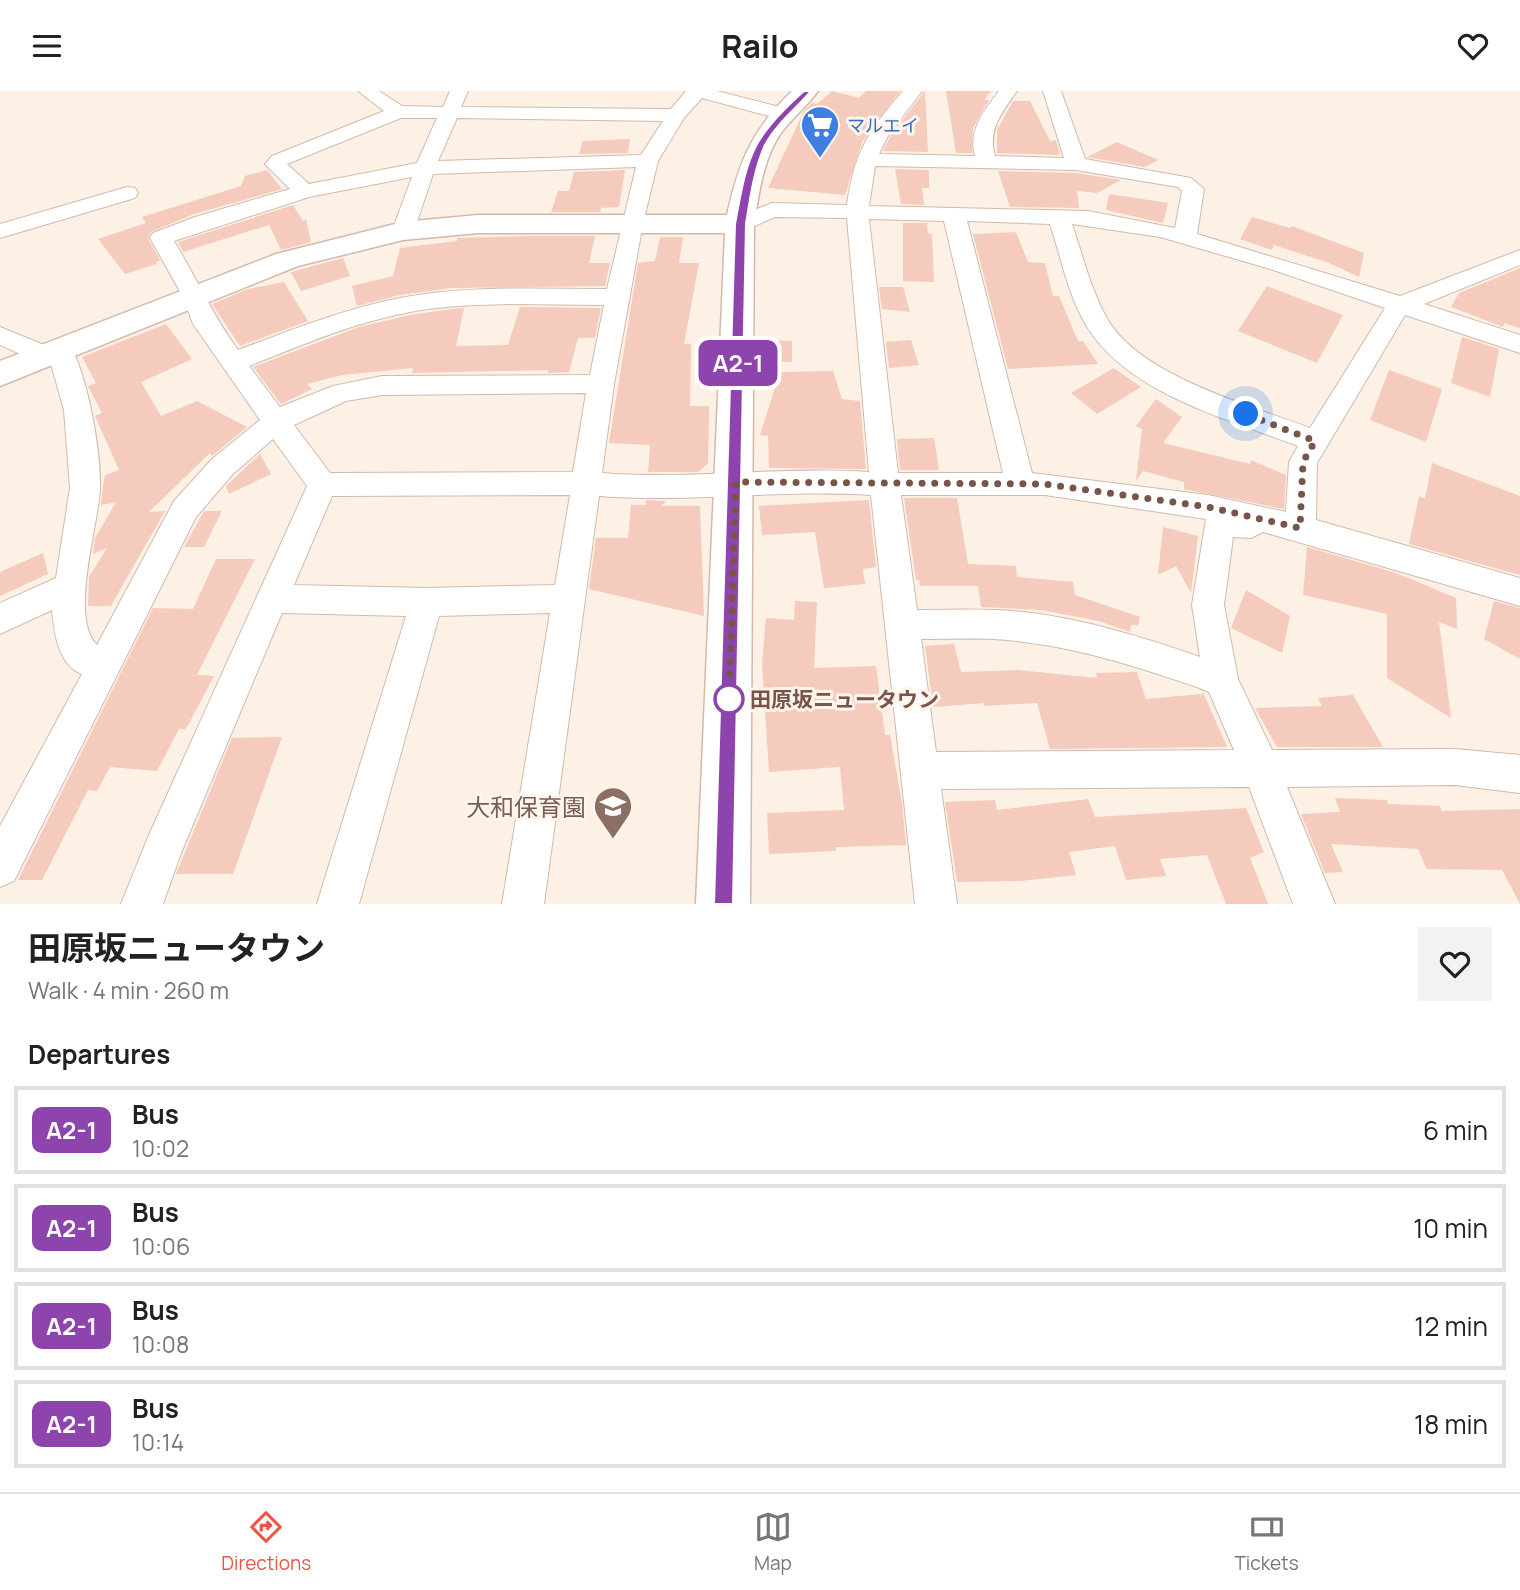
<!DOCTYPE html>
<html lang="en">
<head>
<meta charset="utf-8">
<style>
  :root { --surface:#fff; --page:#f2f2f2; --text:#222; --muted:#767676; --line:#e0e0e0; --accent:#ec5646 }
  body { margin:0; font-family:Manrope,"Noto Sans JP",sans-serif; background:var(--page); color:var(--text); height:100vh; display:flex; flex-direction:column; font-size:26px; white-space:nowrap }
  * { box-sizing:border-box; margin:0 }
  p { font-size:23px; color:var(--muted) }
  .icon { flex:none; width:38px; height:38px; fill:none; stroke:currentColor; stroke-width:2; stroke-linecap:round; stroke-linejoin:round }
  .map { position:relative; height:813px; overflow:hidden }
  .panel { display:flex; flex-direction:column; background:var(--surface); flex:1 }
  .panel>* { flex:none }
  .badge { padding:0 14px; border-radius:10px; font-size:24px; line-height:46px }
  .you { position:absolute; width:35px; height:35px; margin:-18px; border:5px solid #fff; border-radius:50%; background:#1a73e8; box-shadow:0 0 0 10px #1a73e833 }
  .map>.badge { position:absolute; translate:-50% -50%; box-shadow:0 0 0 4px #fff }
  h2 { padding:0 28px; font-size:26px; line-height:63px }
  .round { display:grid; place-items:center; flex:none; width:74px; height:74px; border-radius:0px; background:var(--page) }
  .headline { display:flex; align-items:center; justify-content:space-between; height:119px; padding:0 28px }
  h1 { font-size:33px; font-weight:700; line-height:52px }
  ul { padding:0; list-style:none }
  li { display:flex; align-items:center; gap:21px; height:88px; margin:0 14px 10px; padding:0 14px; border:4px solid var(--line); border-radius:0px }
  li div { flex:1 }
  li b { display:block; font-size:26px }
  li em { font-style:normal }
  li .badge { min-width:77px; font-weight:700; text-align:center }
  header { display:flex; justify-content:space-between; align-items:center; height:91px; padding:0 28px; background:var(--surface); font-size:32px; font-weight:700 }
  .tab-bar { display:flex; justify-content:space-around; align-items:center; height:98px; border-top:2px solid var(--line); background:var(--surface); font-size:19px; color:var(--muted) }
  .tab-bar a { display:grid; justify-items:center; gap:4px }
  .tab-bar .selected { color:var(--accent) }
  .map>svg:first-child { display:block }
  .building { fill:#f4cbbc }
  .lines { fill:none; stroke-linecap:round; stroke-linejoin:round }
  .street-casing { stroke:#d2b9ad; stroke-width:2 }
  .secondary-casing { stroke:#d5b8ab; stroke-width:3 }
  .street { fill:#fff; fill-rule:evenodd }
  .secondary { fill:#fff; fill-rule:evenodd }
  .line { fill:#8e44ad; stroke:#fff; stroke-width:2 }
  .walk { stroke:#785449; stroke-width:7; stroke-dasharray:0 12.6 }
  .stop-dot { fill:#fff; stroke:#8e44ad; stroke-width:3.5 }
  .labels { text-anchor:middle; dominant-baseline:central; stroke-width:6; stroke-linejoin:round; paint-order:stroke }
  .far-shop-label { font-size:18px; fill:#366cbe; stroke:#fff5ed; text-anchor:start }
  .stop-label { font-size:21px; font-weight:bold; fill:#785449; stroke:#fff5ed; text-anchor:start }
  .near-education-label { font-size:24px; fill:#785e54; stroke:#fff5ed; text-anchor:end }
</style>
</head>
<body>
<header><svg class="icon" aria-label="menu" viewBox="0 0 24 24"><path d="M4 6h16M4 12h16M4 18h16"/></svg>Railo<svg class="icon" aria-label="heart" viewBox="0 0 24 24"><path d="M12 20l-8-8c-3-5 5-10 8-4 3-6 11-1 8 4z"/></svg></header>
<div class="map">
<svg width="1520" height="813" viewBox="0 0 1520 813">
  <rect width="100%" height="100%" fill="#fdf1e5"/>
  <path class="building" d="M832,0L859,7L866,0H900L862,51L845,104L768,97L804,20L812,12L817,13Z
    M925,0L928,61L883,60L891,44Z
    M946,0H991L984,9H989L973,37L972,62H956Z
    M1013,10H1030L1050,50L1056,49L1060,64L997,62V39Z
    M630,48L628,62L579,63L583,50Z
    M1117,51L1158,69L1145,76L1087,66Z
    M895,78L929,79V97H922L924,114L901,113Z
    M267,79L282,98L194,123L151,141L148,148L160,169L156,171L157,173L125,183L98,148L146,132L142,126L241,95L245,85Z
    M625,79L619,116L601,117L600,121H551L558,100H569L574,81Z
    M998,80L1076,82L1121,89L1097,102L1077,100L1079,117L1010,116Z
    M1109,103L1168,112L1163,132L1106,119Z
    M293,114L303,130L306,128L311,151L281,159L269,134L183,161L178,151Z
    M1252,126L1290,137L1292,135L1364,162L1359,186L1329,172L1274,154L1272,159L1240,148Z
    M903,132H927L928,142L932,143L934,191L903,190Z
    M1016,141L1028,171L1045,172L1053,205H1059L1078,250H1083L1098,273L1008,278L973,143Z
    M532,145H595L589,172H610L605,195L451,197L400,204L357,215L352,195L393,185L400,157L457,150V147Z
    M660,146H683L679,172H699L684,253H691L690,315H709L708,372L698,381H648L650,354L609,352L638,172L655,170Z
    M343,167L350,185L301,200L291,181Z
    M1520,177V237L1504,232L1503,236L1451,216L1459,202Z
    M284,191L308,230L240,255L212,213L248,198Z
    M1267,195L1343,224L1317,272L1238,240Z
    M879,196H903L910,221L882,218Z
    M520,216L601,217L595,247H578L569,281L548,282V279L412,282L413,277L342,284L307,293L312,298L281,313L253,276L359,236L410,224L452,218L464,217L456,255L508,254Z
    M166,233L192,268L141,291L161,325L197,310L247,336L212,365L210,362L149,421L165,420L111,515H88L89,486L107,457L93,463L95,447L116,411L101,414L103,394L105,384L119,379L95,325L102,322L88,295L96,292L82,266Z
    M1462,246L1499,258L1490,306L1451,292Z
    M758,249L792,250V271L758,270Z
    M911,249L919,274L889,277L886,251Z
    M1114,277L1141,296L1097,323L1071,302Z
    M1389,279L1442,298L1426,351L1370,329Z
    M833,280L842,308L860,310L866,378L769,377L768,345L760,344L780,281Z
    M1156,308L1182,326L1163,352L1250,373L1251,369L1286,384L1284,418L1184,398V391L1143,380L1136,390L1142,338L1136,335Z
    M934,347L939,379H900L897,348Z
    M260,363L271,383L229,403L226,395Z
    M1432,372L1520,405V484L1409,453L1419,405L1425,408Z
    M904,407H957L968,473L1016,475L1017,486L1073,491L1075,504L1140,526L1138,534H1131L1130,541L1099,530L1041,519L981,516L978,495H920L919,489H916Z
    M646,409L666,410L661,415H700L704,525L589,498L596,447H628L631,414H646Z
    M869,409L876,476L863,478L865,493L824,497L815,441L762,444L759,415Z
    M204,420H222L204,456H184Z
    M1163,436L1198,445L1191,502L1176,475L1158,484Z
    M1307,456L1396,482L1456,507L1457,538L1439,531L1451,627L1387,587V523L1303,504Z
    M43,462L48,483L0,505V481Z
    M216,468H255L197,584L214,585L186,638H179L157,680L110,676L97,700L88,699L42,789H18L153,517L193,518Z
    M1246,499L1290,525L1282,562L1231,537Z
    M795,510L817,511L814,577L876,575L885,644H890L902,712L906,754L836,756V760L769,763L767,722L844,719L840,676L769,681L762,573L766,527L794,529Z
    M1494,510L1520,517V568L1484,548Z
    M954,553L961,581L1018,579L1097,587L1096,582L1137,581L1146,608L1201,603L1200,608L1203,601L1227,656L1050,658L1037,612L984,615L985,612L933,616L925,555Z
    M1353,604L1383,656H1277L1255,617L1322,615L1318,607Z
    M282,646L233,783H176L232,647Z
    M1335,707L1387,709L1388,713L1440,715L1442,720L1520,718V813L1502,779L1427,778L1418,758L1331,753L1343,781L1325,782L1301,723L1340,721Z
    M1088,708L1095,726L1246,717L1264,761L1250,767L1268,813H1226L1207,764L1160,768L1166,785L1126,789L1115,755L1069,761L1076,784L1020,790L957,791L945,711L995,709L997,719Z"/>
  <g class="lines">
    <g class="street-casing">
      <path id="street" d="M358,0H379L402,15L443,16L450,0H468L461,16L671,18L686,0H717L791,19L794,23L784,29L702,7L684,27L658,70L643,132L614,293L602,382C691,389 780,375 869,381L847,127L775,126L748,138H732L729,133L732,128L772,112L847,114C854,62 868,40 903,0H922L889,43L879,63L975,65C968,39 984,20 999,0H1017C1003,20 987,39 995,65L1064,67L1043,0H1061L1085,68L1191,87L1204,98L1197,143L1400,205L1520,159V174L1424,213L1520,244V262L1405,224L1317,372L1316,429L1520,487V515L1263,441L1251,447L1233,446L1224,514L1238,588L1272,659L1455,658L1520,664V702L1455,694L1287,696L1335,813H1293L1249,696L941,698L957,813H915L871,404C781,398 690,412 599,405L544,813H502L550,522L439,525L359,813H317L406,525L282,522L181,762L163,813H121L148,746L307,395L273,348L233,383L196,426L14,790L0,796V735L82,583C58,574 54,541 52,519L0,543V512L56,487L70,397L64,319L51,273L38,271L0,254V236L49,256L60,250L69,253C88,284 101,361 100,398C98,436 69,527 97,554L174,410L212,368L260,329L193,233L182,204L150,147L153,142L195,126L290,98L265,73L272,65L384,20ZM401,27H437L417,72L309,93L287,73ZM457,27L663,30L641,64L438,70ZM875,75L1076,79L1178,96L1182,100L1175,137L1088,120L869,115ZM636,76L607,198C538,198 468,194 400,207C344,218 291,239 238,259C213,225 196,186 174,150L309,106L412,86L392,140L395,145H411L414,140L433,83ZM869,128L944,130L1003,382H898ZM967,130L1050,133C1061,166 1068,204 1086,234C1126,302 1228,328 1298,355L1289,371L1286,421L1208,404L1032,382ZM1072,133L1160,146L1267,177L1385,217L1310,337C1251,315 1141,285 1108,229C1091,200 1083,165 1072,133ZM508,213L604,214L590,284L382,285L333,295L280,316L249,275C297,256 345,235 396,224C433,215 470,214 508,213ZM586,302L573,381L330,382L294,334L346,310L382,304ZM570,404L555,494L427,497L294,494L332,405ZM901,404H1045L1206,428L1192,514L1200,566C1143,546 1084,528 1024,521C988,517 952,519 917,519ZM921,548C955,548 990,546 1024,551C1083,558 1141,577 1197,596L1209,601L1234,659L936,661Z
        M127,96L135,97L138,102L135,107L0,147V133Z"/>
    </g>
    <g class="secondary-casing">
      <path id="secondary" d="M792,0H818C807,15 792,27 781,42C763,68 759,102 754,133L750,813H696L725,142H478L403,149L298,175L0,295V270L276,163L403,131L478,124H727C739,70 752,39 792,0Z"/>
    </g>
    <use href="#street" class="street"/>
    <use href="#secondary" class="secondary"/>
  </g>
  <path class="line" d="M804,0H811C796,18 776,33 765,54C754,78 750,108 746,133L733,813H714L735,133C740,107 744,77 757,53C769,32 787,15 804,0Z"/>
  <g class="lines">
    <path class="walk" d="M729,608L736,391L1045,393L1208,416L1300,437L1303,371L1315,350L1246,323"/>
  </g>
  <defs>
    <g id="supermarket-pin" transform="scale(2.0125)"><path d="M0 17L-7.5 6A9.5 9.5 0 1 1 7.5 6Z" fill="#3f7fe0" stroke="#fff5ed"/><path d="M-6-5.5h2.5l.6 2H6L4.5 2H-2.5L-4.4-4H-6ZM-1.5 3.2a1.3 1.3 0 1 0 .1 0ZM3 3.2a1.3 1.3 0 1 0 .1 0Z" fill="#fff"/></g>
    <g id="school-pin" transform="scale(2.0125)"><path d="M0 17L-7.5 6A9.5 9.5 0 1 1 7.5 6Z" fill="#8d6e63" stroke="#fff5ed"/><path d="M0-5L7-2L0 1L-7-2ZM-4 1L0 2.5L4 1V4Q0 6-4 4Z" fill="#fff"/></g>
  </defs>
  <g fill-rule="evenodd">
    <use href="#supermarket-pin" x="820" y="34"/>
    <use href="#school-pin" x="613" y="715"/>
  </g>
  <circle class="stop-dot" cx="729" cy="608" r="14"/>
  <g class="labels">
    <g class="far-shop-label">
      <text x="847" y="34">マルエイ</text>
    </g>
    <g class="stop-label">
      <text x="750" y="608">田原坂ニュータウン</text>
    </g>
    <g class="near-education-label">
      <text x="586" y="715">大和保育園</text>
    </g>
  </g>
</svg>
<div class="you" style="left:1246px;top:323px"></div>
<b class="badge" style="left:738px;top:272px;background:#8e44ad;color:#fff">A2-1</b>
</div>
<section class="panel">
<div class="headline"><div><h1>田原坂ニュータウン</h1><p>Walk · 4 min · 260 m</p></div><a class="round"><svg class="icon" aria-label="heart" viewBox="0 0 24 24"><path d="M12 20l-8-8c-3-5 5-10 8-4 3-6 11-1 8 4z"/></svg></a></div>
<h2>Departures</h2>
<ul>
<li><span class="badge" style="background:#8e44ad;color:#fff">A2-1</span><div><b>Bus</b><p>10:02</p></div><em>6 min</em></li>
<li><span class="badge" style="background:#8e44ad;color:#fff">A2-1</span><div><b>Bus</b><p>10:06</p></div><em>10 min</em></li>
<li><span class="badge" style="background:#8e44ad;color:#fff">A2-1</span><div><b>Bus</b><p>10:08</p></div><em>12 min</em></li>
<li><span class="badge" style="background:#8e44ad;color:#fff">A2-1</span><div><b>Bus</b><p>10:14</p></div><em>18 min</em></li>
</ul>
</section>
<nav class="tab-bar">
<a class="selected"><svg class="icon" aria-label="directions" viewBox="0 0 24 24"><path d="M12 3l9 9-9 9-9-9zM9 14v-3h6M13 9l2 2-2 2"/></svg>Directions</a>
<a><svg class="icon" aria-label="map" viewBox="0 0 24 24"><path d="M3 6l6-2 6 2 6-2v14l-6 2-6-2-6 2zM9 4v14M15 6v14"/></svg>Map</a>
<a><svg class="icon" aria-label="tickets" viewBox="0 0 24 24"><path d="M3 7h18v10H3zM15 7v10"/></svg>Tickets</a>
</nav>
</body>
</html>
